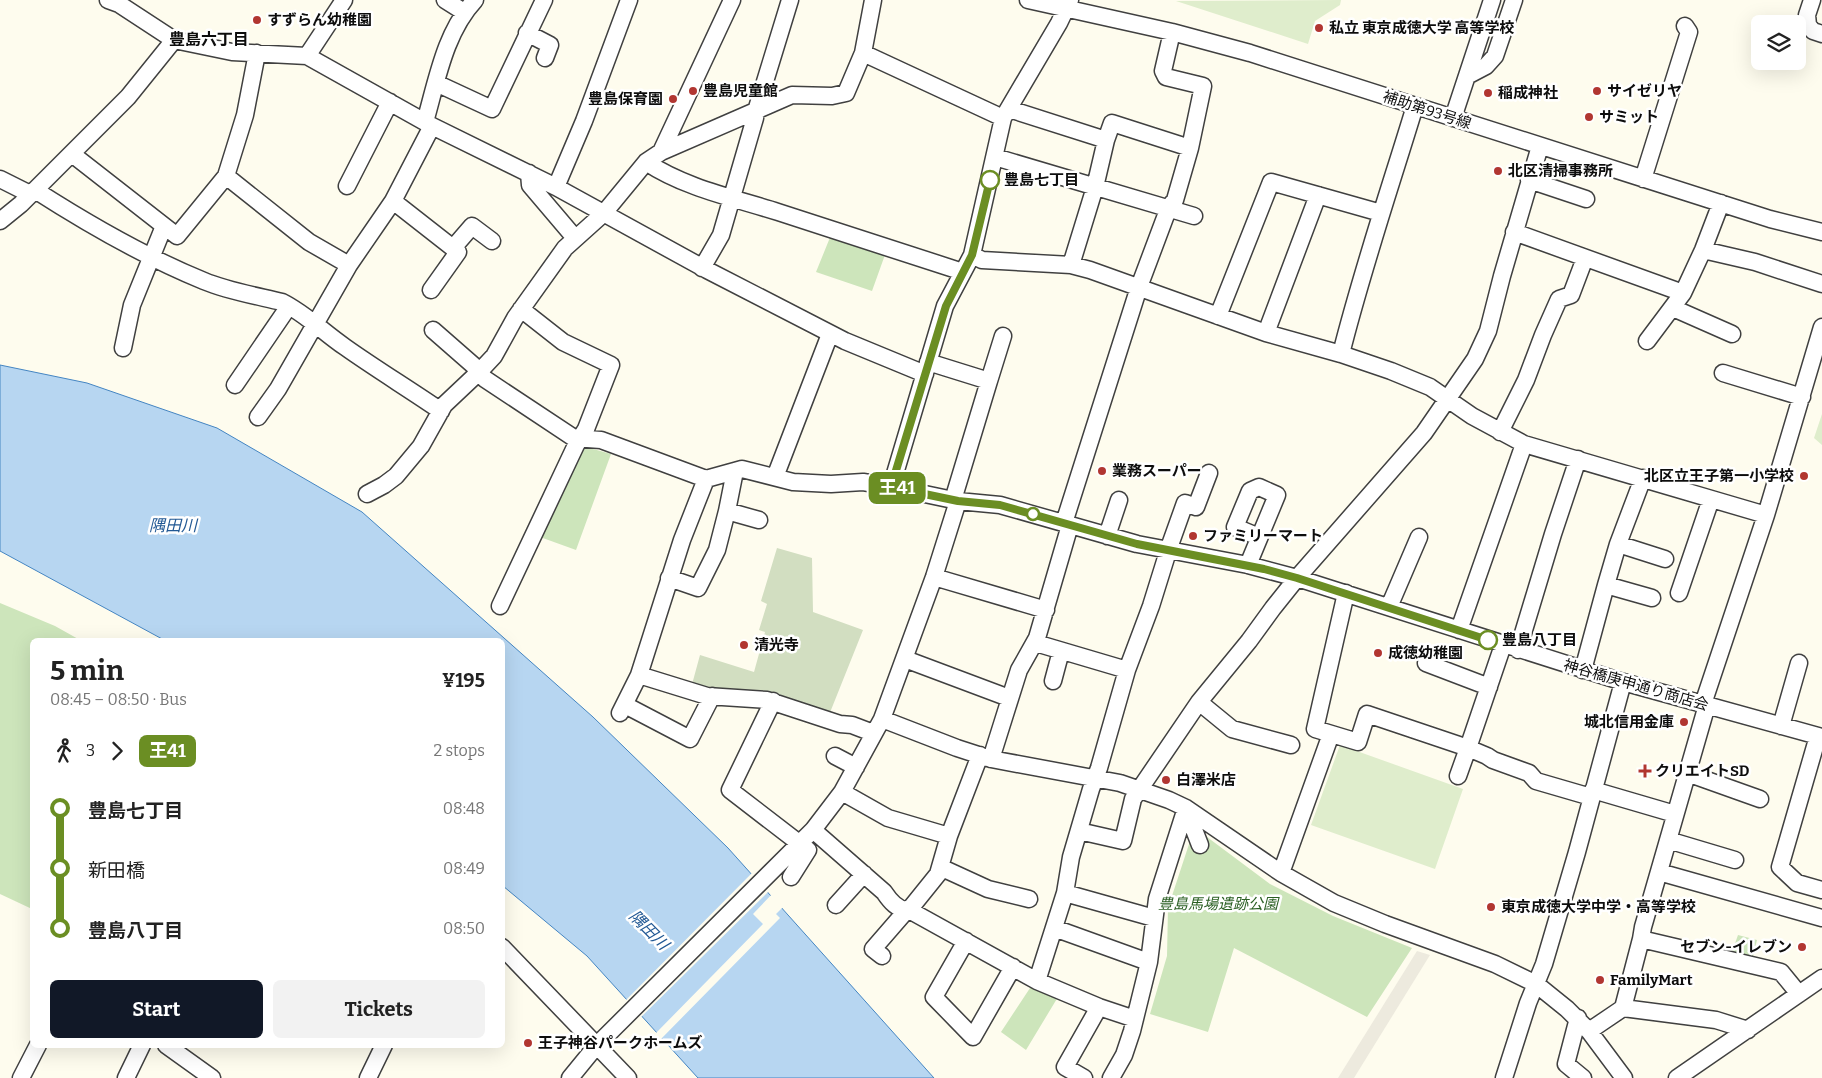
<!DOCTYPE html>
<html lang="en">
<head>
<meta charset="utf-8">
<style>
  :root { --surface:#fff; --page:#f2f2f2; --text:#222; --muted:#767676; --accent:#111827 }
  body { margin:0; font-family:Bitter,"Noto Sans JP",serif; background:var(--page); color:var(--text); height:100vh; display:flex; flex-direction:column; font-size:19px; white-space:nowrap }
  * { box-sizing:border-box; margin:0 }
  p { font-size:16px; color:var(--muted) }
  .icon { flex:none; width:28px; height:28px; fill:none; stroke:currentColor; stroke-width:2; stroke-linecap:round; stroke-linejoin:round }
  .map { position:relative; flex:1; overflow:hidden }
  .side { position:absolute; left:30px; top:638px; width:475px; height:410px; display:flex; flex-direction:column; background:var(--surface); border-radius:8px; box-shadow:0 5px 20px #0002 }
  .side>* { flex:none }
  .badge { padding:0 10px; border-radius:8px; font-size:18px; line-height:32px }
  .buttons { position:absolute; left:1751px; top:15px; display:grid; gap:10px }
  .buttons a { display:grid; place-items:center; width:55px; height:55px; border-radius:8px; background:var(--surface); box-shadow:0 5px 20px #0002; font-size:25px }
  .map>.badge { position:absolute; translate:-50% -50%; box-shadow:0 0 0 2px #fff }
  .legs { display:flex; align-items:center; gap:8px; height:55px; padding:0 20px; font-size:16px }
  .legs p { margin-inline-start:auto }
  .head { display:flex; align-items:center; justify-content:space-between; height:85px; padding:0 20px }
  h1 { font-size:28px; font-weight:700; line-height:38px }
  .action { display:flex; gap:10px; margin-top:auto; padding:10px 20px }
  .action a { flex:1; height:58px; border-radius:8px; background:var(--accent); color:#fff; font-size:20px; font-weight:700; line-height:58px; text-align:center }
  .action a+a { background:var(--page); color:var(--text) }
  ul { padding:0 20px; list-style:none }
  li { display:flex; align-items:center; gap:18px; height:60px; font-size:19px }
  li i { display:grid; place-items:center; width:8px; height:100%; margin:0 6px; background:currentColor }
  li i::after { content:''; width:12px; height:12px; margin:-6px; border:4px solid; border-radius:50%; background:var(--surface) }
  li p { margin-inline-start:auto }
  li:first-child i { background:linear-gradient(#0000 50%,currentColor 0) }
  li:last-child i { background:linear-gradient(currentColor 50%,#0000 0) }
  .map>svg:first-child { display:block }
  .green { fill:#cde5bb }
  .cemetery { fill:#d2dec1 }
  .pitch { fill:#dfedcc }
  .plaza { fill:#edeade }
  .water { fill:#b7d6f1; stroke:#4485c2 }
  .pier { fill:#fefcee }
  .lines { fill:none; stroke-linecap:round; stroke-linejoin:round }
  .minor-casing { stroke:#404040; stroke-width:19 }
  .minor { stroke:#fff; stroke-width:16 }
  .line-1-casing { stroke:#fff; stroke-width:11 }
  .line-1 { stroke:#6b8e23; stroke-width:8 }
  .poi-dot { fill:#b13631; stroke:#fff; stroke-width:2 }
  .stop-1-dot { fill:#fff; stroke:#6b8e23; stroke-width:2.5 }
  .labels { text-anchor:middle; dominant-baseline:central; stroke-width:5; stroke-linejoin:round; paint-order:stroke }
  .poi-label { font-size:15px; font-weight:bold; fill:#0d0d0d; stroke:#fff; text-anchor:start }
  .street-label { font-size:15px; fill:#0d0d0d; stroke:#fff }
  .stop-label { font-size:15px; font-weight:bold; fill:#0d0d0d; stroke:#fff; text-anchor:start }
  .park-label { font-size:15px; font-style:italic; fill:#2a5f23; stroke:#fff }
  .neighbourhood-label { font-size:16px; font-weight:bold; fill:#0d0d0d; stroke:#fff }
  .water-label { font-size:16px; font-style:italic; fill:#215894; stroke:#fff }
</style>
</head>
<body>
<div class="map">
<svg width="1822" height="1078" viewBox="0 0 1822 1078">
  <rect width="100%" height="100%" fill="#fefcee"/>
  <path class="green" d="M831,235L886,252L872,291L816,272Z
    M586,447L611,454L576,550L540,537L583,449Z
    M0,603L55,626L80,640H32V909L0,894Z
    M1203,834L1270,884L1333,916L1412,948L1367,1017L1234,948L1208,1032L1150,1014L1167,956L1168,908L1191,838Z
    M1738,935L1757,940L1753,956L1732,952Z
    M1032,985L1058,997L1026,1050L1001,1032Z"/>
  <path class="cemetery" d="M777,548L812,558L813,612L863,630L829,715L691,688L700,655L754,672L765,632L759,630L767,604L761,601Z"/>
  <path class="pitch" d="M1341,0L1340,5L1315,21L1308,44L1176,1Z
    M1822,414V445L1814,438Z
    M1340,745L1463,789L1435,869L1311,825Z"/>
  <path class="plaza" d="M1417,951L1430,955L1354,1078H1338Z"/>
  <path class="water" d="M0,365L87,383L217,428L362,512L593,717L728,848L934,1078H698L587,956L503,886L502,640H164L0,551Z"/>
  <path class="pier" d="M753,872L769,891L640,1018L625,1001Z
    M772,894L783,907L776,914L780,918L660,1040L655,1034L763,924L753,914Z"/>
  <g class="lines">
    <g class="minor-casing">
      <path id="minor" d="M108,0L119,4L174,40L232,52L307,56L432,126L556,187L707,270L845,341L925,374
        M445,0L464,12
        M1028,0L1172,32L1250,53L1770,219L1822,232
        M1812,0L1807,15L1808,25L1813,31L1822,34
        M527,33L550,45L545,58
        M863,53L1003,118
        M307,56L344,0
        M1467,76L1486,66L1495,56L1514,0
        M436,83L492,109L544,0
        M1009,109L1106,140L1112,123L1190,148
        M1453,118L1492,0
        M425,122C437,80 445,32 475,0
        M661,152L792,95L832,96L846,93L863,53L873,0
        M72,154L177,236L226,176L245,115L257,53
        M995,157L1194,216
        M646,162C685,188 734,198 778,212C839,232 901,252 963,272
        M529,173L530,185L575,238
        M226,176L309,242L349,265
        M0,179L30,194
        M1643,179L1689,32L1685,26
        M1529,180L1586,199
        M347,186L390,102
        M556,187L584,121L629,0
        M35,190C88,224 145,257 204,281C228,291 257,296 282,302C306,314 323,332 345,347C376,369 409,389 441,411
        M393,201L453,248L472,226L492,241
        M0,221L21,204L128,97L174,40
        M1514,232L1683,293
        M1703,250L1755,262L1822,284
        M972,255L982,260L1071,265L1090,270L1266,333L1341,354L1391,371L1430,387L1472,416L1524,444L1766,515
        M1071,265L1095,187L1106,140
        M702,268L721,235L755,118L756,111L790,0
        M431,290L458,252L453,248
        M1673,308L1732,334
        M1218,316L1271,182L1381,213
        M433,330L473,365L485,379L574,438L601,440L706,479L742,469L793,482L831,484L863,482L882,485L958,501L1000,505L1137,544L1248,565L1297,578L1623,682L1822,737
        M1266,333L1318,195
        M1647,341L1683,293L1703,250L1721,203
        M123,348L132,305L164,226
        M1341,354C1362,270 1390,188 1415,106
        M928,362L989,381L1003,336
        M1723,373L1802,397
        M235,385L289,306
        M258,417L278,389L349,265L393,201L432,126
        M1500,432L1526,380L1543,335L1559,299L1571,295L1585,258
        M775,477L830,334
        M891,487L945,306L972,255L1003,118L1059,23L1070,0
        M367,494L384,485L396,476L421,446L444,405L479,372L494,356L515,318L565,248L604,213L646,162L661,152L732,0
        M953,500L989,381
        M727,511L759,520
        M1064,523L1139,287L1169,207L1175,200L1190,148L1203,86L1166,77L1163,71L1172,32
        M1107,536L1119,500
        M1618,544L1665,559
        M1248,565L1277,495L1259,487L1250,491L1235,527L1259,537
        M934,577L1046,610
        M669,578L698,588L717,550L727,511L735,471
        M1606,585L1652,598
        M1346,593L1315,729L1358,742L1367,714L1468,748L1503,645
        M1679,593L1711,499
        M500,606L576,445L586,429L611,365L563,342L521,309
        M1389,607L1419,537
        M1459,630L1524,444
        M1037,638L1039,644L1127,670
        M1518,650L1553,534L1578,459
        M905,659L1009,698
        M1426,663L1489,687
        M1583,670L1606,585L1618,544L1643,478
        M639,675L707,696L767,700L840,724L852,725L873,733
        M1053,681L1061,651
        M773,701L730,790L808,850L791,877
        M1199,702L1232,729L1291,745
        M1703,704L1766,515L1822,327
        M625,705L690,739L712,696
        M620,713L639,675L682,540L706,479
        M882,719L957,748L991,759L1120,783L1169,800L1186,808L1281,873L1334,903L1385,924L1495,964L1536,984L1567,1009L1589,1031L1624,1078
        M1781,726L1799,663
        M1818,736L1780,867L1797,883L1822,890
        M835,756L856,767
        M991,759L1019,670L1037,638L1070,525
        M1687,773L1760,799
        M1458,776L1468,748L1487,756L1493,760L1529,773L1536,781L1591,797
        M1593,790L1675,814
        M842,792L888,818L949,836
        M1193,827L1200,845
        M813,830L884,892C890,901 898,911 909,910L1037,981L1099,1007L1135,1019
        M1079,831L1123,841L1133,799L1199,702L1249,641L1273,608L1297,578L1424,433L1475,359L1488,331L1502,276L1540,146
        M1668,840L1735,860
        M940,867L988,889L1029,899
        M1659,872L1822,918
        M1281,873L1331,734
        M1065,893L1154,918
        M836,905L864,874
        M909,910L938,874L949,836L980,755
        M1054,928L1140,959
        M1641,939L1643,927L1707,705
        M966,941L934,997L973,1037L1013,967
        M502,947L628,1078
        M882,956L873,949L906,911
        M1037,981L1065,893L1071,857L1091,789L1099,768L1127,670L1151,606L1170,545L1185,503L1196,507L1209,473
        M1623,1008L1716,1020L1748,1030
        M1578,1018L1566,1064L1583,1078
        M1589,1031L1623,1008L1641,939L1781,972L1799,994
        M166,1045L212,1078
        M21,1078L38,1045
        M126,1078L142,1045
        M368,1078L384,1045
        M570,1078L597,1045L813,830L842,792L882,719L934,577L958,501
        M1084,1078L1065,1067L1099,1007
        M1111,1078L1124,1055L1132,1031L1149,962L1157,899L1186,808
        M1504,1078L1528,1003L1544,964L1577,852L1623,682
        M1677,1078L1822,978"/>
    </g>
    <use href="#minor" class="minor"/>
  </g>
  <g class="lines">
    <g class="line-1-casing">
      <path id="line-1" d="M990,180L972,255L946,306L891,487L958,501L1000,505L1137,544L1264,569L1297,578L1488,640"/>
    </g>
    <use href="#line-1" class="line-1"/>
  </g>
  <g class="poi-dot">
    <circle cx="257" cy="20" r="5"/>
    <circle cx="1319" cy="28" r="5"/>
    <circle cx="693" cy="91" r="5"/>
    <circle cx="1597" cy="91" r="5"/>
    <circle cx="1488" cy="93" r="5"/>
    <circle cx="673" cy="99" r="5"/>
    <circle cx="1589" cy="117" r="5"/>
    <circle cx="1498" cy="171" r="5"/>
    <circle cx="1102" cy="471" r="5"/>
    <circle cx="1804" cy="476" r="5"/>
    <circle cx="1193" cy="536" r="5"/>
    <circle cx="744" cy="645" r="5"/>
    <circle cx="1378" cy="653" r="5"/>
    <circle cx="1684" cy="722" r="5"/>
    <path d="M1642.5 763.5h5v5h5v5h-5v5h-5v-5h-5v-5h5z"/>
    <circle cx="1166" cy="780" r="5"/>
    <circle cx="1491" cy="907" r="5"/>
    <circle cx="1802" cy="947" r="5"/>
    <circle cx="1600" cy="980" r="5"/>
    <circle cx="528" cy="1043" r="5"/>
  </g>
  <g class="stop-1-dot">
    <circle cx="990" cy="180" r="9"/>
    <circle cx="1033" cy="514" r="6"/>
    <circle cx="1488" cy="640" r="9"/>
  </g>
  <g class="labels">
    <g class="poi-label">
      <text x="267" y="20">すずらん幼稚園</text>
      <text x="1329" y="28">私立 東京成徳大学 高等学校</text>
      <text x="703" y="91">豊島児童館</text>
      <text x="1607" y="91">サイゼリヤ</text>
      <text x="1498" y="93">稲成神社</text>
      <text x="663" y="99" text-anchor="end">豊島保育園</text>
      <text x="1599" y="117">サミット</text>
      <text x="1508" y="171">北区清掃事務所</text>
      <text x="1112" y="471">業務スーパー</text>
      <text x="1794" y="476" text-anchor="end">北区立王子第一小学校</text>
      <text x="1203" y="536">ファミリーマート</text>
      <text x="754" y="645">清光寺</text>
      <text x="1388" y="653">成徳幼稚園</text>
      <text x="1674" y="722" text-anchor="end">城北信用金庫</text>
      <text x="1655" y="771">クリエイトSD</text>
      <text x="1176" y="780">白澤米店</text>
      <text x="1501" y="907">東京成徳大学中学・高等学校</text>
      <text x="1792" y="947" text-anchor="end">セブン-イレブン</text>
      <text x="1610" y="980">FamilyMart</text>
      <text x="538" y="1043">王子神谷パークホームズ</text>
    </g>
    <g class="street-label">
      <text transform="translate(1427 110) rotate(18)">補助第93号線</text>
      <text transform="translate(1636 685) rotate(16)">神谷橋庚申通り商店会</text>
    </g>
    <g class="stop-label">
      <text x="1004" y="180">豊島七丁目</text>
      <text x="1502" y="640">豊島八丁目</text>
    </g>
    <g class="park-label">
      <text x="1218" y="904">豊島馬場遺跡公園</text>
    </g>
    <g class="neighbourhood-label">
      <text x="209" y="39">豊島六丁目</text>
    </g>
    <g class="water-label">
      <text x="173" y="525">隅田川</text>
      <text transform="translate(649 930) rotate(45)">隅田川</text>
    </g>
  </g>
</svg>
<div class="buttons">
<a><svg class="icon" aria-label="layers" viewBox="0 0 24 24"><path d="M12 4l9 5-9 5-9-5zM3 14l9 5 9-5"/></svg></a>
</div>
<b class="badge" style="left:897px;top:488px;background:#6b8e23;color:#fff">王41</b>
<section class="side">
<div class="head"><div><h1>5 min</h1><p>08:45 – 08:50 · Bus</p></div><b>¥195</b></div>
<div class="legs"><svg class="icon" aria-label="walk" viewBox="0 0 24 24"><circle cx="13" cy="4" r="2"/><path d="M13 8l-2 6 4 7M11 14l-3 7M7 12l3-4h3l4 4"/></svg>3<svg class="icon" aria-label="forward" viewBox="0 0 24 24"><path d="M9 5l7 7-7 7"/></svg><b class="badge" style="background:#6b8e23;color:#fff">王41</b><p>2 stops</p></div>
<ul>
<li><i style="color:#6b8e23"></i><b>豊島七丁目</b><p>08:48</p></li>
<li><i style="color:#6b8e23"></i><span>新田橋</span><p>08:49</p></li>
<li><i style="color:#6b8e23"></i><b>豊島八丁目</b><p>08:50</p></li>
</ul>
<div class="action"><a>Start</a><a>Tickets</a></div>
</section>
</div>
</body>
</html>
